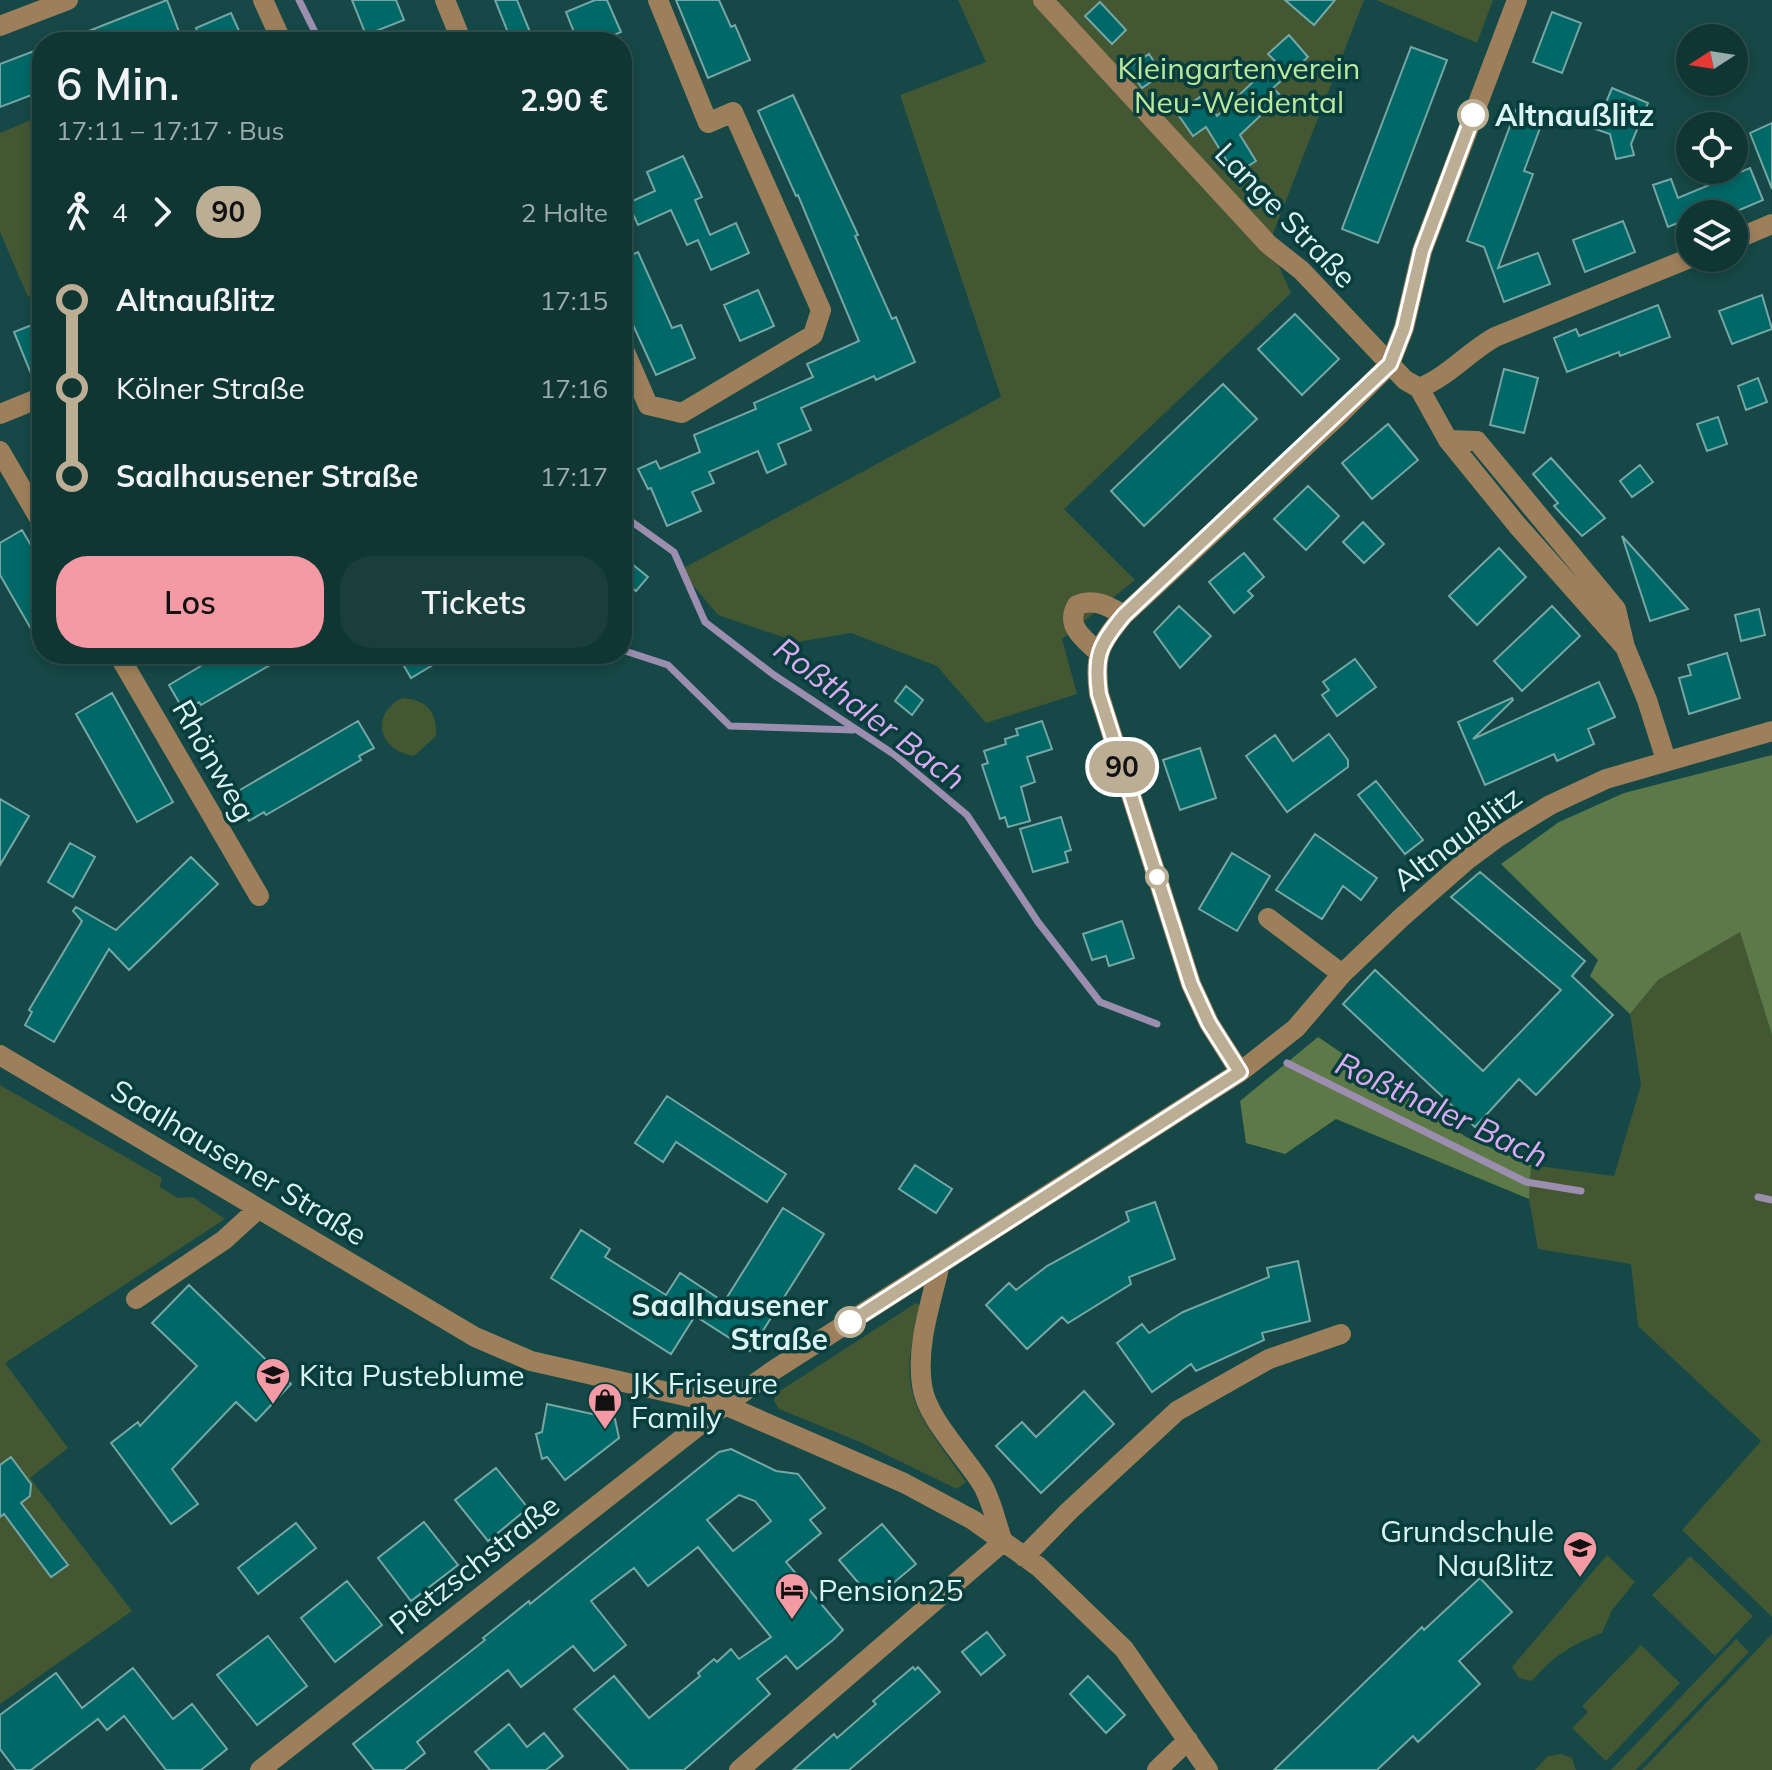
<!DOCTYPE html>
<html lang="de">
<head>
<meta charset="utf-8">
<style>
  :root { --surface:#103634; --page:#193e3c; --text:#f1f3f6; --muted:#9cabac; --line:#30504f; --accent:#f49aa4 }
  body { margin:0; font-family:Mulish,sans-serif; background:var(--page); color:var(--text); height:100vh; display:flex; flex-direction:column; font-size:30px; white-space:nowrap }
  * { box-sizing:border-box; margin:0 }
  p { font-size:26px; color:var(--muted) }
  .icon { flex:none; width:44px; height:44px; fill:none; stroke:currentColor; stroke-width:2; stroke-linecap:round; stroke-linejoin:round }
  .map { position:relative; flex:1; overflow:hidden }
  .sheet { position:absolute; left:32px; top:32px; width:600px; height:632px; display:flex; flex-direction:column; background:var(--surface); border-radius:32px; box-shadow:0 4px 12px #0003,0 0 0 2px var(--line) }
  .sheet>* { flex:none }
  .badge { padding:0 16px; border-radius:26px; font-size:28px; line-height:52px }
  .needle { width:52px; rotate:258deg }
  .controls { position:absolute; left:1676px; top:24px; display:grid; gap:16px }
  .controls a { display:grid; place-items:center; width:72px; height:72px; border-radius:50%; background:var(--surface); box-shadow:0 4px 12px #0003,0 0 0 2px var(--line); font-size:40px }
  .map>.badge { position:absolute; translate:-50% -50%; box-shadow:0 0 0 4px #fff }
  .legs { display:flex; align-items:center; gap:12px; height:88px; padding:0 24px; font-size:26px }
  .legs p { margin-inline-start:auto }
  .head { display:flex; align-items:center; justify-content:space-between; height:136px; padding:0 24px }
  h1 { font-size:44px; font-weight:600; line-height:60px }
  .cta { display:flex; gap:16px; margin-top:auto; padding:16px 24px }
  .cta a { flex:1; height:92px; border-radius:32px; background:var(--accent); color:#111; font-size:32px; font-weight:600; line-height:92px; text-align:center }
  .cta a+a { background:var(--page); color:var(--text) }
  ul { padding:0 24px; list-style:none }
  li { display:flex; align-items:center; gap:28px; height:88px; font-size:30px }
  li i { display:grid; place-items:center; width:12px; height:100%; margin:0 10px; background:currentColor }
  li i::after { content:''; width:20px; height:20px; margin:-10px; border:6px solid; border-radius:50%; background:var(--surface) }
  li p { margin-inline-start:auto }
  li:first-child i { background:linear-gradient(#0000 50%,currentColor 0) }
  li:last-child i { background:linear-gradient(currentColor 50%,#0000 0) }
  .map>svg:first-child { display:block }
  .green { fill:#435733 }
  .forest { fill:#5c7947 }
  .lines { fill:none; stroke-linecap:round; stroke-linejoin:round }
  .stream { stroke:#9c8eaf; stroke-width:7 }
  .building { fill:#006866; stroke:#76a7a5; stroke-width:2; fill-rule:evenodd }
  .minor { stroke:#9d805b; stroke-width:20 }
  .line-1-casing { stroke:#fff; stroke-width:18 }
  .line-1 { stroke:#bcae94; stroke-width:12 }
  .stop-1-dot { fill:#fff; stroke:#bcae94; stroke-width:4 }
  .labels { text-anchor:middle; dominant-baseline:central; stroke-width:7; stroke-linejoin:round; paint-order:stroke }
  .park-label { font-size:30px; fill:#bce89c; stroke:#073d3c }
  .stop-label { font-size:30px; font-weight:bold; fill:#dbf4f3; stroke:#073d3c; text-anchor:start }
  .street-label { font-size:30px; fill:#dbf4f3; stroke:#073d3c }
  .poi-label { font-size:30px; fill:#dbf4f3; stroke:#073d3c; text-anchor:start }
  .water-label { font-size:32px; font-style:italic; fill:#d9abf3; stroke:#073d3c }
</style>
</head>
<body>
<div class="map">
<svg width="1772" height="1770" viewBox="0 0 1772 1770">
  <rect width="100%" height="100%" fill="#154846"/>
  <path class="green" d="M958,0H1043L1050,9L1059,0H1364L1269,244L1291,293L1064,509L1135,580L1062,639L1077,694L986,723L937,666L851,633L797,642L718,615L680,570L1001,397L900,95L986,62Z
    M1376,0H1493L1477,43Z
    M42,115V291L28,297L0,232V133Z
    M402,698C427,700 437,711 436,736L414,756C379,751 369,715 402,698Z
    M1740,931L1772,1035V1617L1682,1530L1761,1441L1638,1326L1631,1264L1538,1249L1529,1199L1531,1165L1614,1176L1641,1085L1630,1014L1658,980Z
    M0,1085L162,1178L160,1187L178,1198L193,1197L225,1219L5,1363L68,1448L30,1478L132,1611L0,1704Z
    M916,1303L922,1306C893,1395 917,1411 966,1482L957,1489L860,1442L779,1409L774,1401L775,1394Z
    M1607,1555L1635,1582L1612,1610L1602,1633C1571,1645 1553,1656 1532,1681L1519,1678L1512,1667Z
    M1690,1556L1753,1616L1715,1656L1652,1595Z
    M1772,1634V1770H1642Z
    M1736,1639L1749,1652L1636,1770H1611Z
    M1641,1645L1680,1683L1606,1761L1572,1728L1588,1712L1582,1706Z
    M1561,1754L1572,1758L1576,1770H1535L1548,1756Z"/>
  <path class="forest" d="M1772,755V1035L1740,932L1658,980L1630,1014L1590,976L1598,960L1501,864L1559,822L1624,793Z
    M1318,1037L1466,1137L1531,1165L1529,1199L1336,1119L1285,1154L1246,1143L1240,1101Z"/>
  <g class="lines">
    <path class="stream" d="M299,0L320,42
      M622,507L628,519L674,552L705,622L774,675L895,755L967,815L1038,922L1100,1002L1157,1024
      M622,650L668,665L730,726L853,730
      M1287,1063L1526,1182L1581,1191
      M1758,1197L1772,1200"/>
  </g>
  <path class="building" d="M167,0L181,37L167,42H61Z
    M352,0H396L404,20L366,35Z
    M495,0H517L530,32L511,40Z
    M595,0H607L621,32L598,42H578L566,12Z
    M676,0H719L731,27L735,25L750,60L708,78Z
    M1285,0H1335L1314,25Z
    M1100,2L1126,30L1112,44L1085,16Z
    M1552,12L1581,23L1562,73L1533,62Z
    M231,13L244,42H202L196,28Z
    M1289,35L1308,57L1273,88L1281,96L1240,135L1256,161L1235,174L1206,127L1193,136L1177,113L1203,95L1217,116L1275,61L1268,54Z
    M1411,47L1447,60L1378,243L1342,229Z
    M42,48V91L0,107V64Z
    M1149,54L1162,74L1142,88L1128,68Z
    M1612,88L1648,103L1631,144L1634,155L1616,159L1610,134L1595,129Z
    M793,95L858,235L855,236L892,319L896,317L915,362L876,380L874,376L801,408L811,430L778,444L786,464L767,473L758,451L709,472L714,483L692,492L701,511L667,526L651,488L648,489L638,469L656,461L660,469L700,452L694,435L756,409L754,403L813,377L807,364L859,341L798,195L796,196L758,111Z
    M1516,110L1543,120L1524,171L1533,174L1498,268L1538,253L1550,284L1504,302L1484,247L1467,241Z
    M1772,123V189L1750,133Z
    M683,156L702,197L695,200L710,235L736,223L749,253L711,270L698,240L687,245L671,210L638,225L628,203L655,191L647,172Z
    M1750,168L1763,200L1730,214H1690V218L1668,227L1653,185L1671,179L1678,198Z
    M1623,221L1635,252L1585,272L1573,240Z
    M638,252L672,328L681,325L695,358L656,375L622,301V259Z
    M758,290L774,326L740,341L724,305Z
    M1762,295L1772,329L1732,344L1719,311Z
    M1658,305L1670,337L1620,356L1619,352L1567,372L1554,338L1576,329L1579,336Z
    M1295,314L1339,359L1302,395L1258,349Z
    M42,321V384L36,386L14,332Z
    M1504,369L1538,378L1524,433L1490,425Z
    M1758,378L1767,402L1746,410L1738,386Z
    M1223,384L1257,419L1144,526L1111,491Z
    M1718,417L1727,444L1707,451L1697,424Z
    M1388,424L1418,460L1372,499L1342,463Z
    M1551,458L1605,518L1582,536L1554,506L1558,503L1533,474Z
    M1640,465L1653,482L1632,497L1620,481Z
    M1308,486L1339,516L1306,550L1274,519Z
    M1363,522L1384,544L1364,563L1343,542Z
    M22,530L42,564V648L0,575V543Z
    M1622,536L1688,609L1650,621Z
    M1499,548L1526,577L1477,625L1449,596Z
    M1244,553L1264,577L1248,591L1253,596L1234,613L1209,582Z
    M622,556L648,577L636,591L622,580Z
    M1179,606L1211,636L1180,668L1154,632Z
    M1552,606L1580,636L1522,691L1494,661Z
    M1759,609L1765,635L1741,641L1735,615Z
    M1727,653L1740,698L1689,714L1679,678L1691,675L1688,665Z
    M221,654H289L201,705L199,702L184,711L169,685Z
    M397,654H451L411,678Z
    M1355,659L1376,687L1337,716L1322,695L1329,690L1323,682Z
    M1599,682L1615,717L1588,729L1594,744L1557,761L1554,754L1485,785L1458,722L1512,698L1513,700L1473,739Z
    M906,686L923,700L912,715L895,701Z
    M112,693L173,802L137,822L76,714Z
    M358,721L374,748L359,756L361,760L266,815L264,812L249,821L233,794Z
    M1042,721L1052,749L1027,757L1035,782L1021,787L1030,821L1008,827L1005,817L1000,819L982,765L988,763L984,751L1006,744L1005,739L1018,735L1016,729Z
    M1329,734L1348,760V767L1287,812L1246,756L1275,735L1293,761Z
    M1200,748L1216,798L1180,810L1163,760Z
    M1376,781L1423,840L1405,854L1358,795Z
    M0,799L29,816L0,865Z
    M1061,817L1071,850L1065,852L1068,862L1033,872L1020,829Z
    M1315,834L1377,878L1361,900L1343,886L1322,919L1276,890Z
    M70,843L95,857L73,897L48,882Z
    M1232,853L1270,876L1237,931L1199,909Z
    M191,857L218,884L129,970L109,949L54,1042L25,1025L32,1012L29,1010L82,921L73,911L76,907L116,930Z
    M1480,872L1585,961L1572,976L1613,1015L1536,1095L1519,1079L1475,1127L1343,1004L1375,970L1483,1071L1561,990L1451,897Z
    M1122,921L1134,958L1109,966L1106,956L1092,960L1083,934Z
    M667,1096L786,1174L767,1202L676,1142L663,1162L635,1143Z
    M915,1165L952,1189L936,1213L899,1189Z
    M1155,1202L1175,1259L1129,1277L1131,1284L1068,1323L1062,1317L1027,1349L986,1305L1009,1283L1016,1290L1047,1266L1129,1221L1126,1212Z
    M783,1208L824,1234L750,1351L695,1316L671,1354L551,1278L581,1230L610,1249L605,1257L666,1295L680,1273L724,1302Z
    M1298,1261L1310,1321L1262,1333L1264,1340L1196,1371L1191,1364L1152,1392L1117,1343L1142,1324L1149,1333L1183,1312L1269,1277L1267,1268Z
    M189,1285L291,1384L256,1421L236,1402L172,1469L198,1504L171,1524L111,1443L138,1422L140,1426L197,1366L152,1323Z
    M1084,1391L1114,1424L1041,1493L996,1446L1022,1422L1036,1437Z
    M547,1404L615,1419L619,1438L565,1480L547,1457L542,1459L536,1434L542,1432Z
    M731,1449L776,1471L798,1474L825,1508L810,1520L821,1533L786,1562L843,1630L833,1640L797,1669L786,1656L757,1679L770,1694L684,1770H629L574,1709L614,1676L649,1718L700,1676L698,1673L714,1659L717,1662L731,1649L739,1659L771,1637L698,1547L648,1586L634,1568L591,1601L626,1645L594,1671L573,1646L521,1687L508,1670L417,1742L425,1753L404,1770H374L353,1744L485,1640L483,1638L529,1601L530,1604L719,1452ZM739,1495L755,1501L771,1521L733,1551L707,1520Z
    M11,1457L31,1484L30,1496L21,1503L68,1565L51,1577L4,1514L0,1517V1465Z
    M496,1468L528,1508L488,1541L455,1500Z
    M424,1522L458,1565L411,1601L378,1558Z
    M296,1523L316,1548L258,1594L238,1568Z
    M882,1524L916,1564L873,1600L839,1560Z
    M1480,1578L1512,1612L1459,1661L1480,1684L1418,1742L1413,1736L1377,1770H1274L1422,1627L1424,1630Z
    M347,1581L382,1625L335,1662L301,1618Z
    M987,1632L1005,1655L981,1675L962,1652Z
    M268,1636L307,1686L257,1725L217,1675Z
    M913,1667L915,1670L918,1667L940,1692L849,1770H793L834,1734L837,1738L876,1704L873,1701Z
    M133,1668L173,1719L192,1704L227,1749L201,1770H166L124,1716L107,1730L98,1719L31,1770H16L0,1749V1715L56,1673L82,1708Z
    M1088,1676L1125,1715L1106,1733L1070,1694Z
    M509,1724L527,1747L544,1733L563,1756L546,1770H490L475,1752Z"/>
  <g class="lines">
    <path class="minor" d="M263,0L282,42
      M445,0L462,42
      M1043,0L1268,244L1302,271L1405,380L1419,388C1448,377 1468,352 1495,337L1690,258
      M0,26L68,0
      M1734,240L1772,224
      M622,345L648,405L682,413L813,335L821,310L733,112L708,123L658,0
      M1419,388L1448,440L1517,525L1625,647L1647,700L1666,760
      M0,414L42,397
      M1448,440L1477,441L1616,609L1624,643
      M0,451L42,523
      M1098,652C1083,638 1065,626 1077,605C1095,598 1108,606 1124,615
      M118,654L259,896
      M1268,918L1342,974
      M0,1055L475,1337L531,1361L725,1405L904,1483L973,1520L1039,1567L1124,1649L1208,1770
      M1240,1072L1209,1023L1191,984L1099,694C1094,656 1099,644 1124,615L1339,415L1390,364L1404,328L1422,251L1517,0
      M940,1264C931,1303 916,1345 922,1385C926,1418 965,1456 982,1484C992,1501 996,1523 1003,1542
      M136,1299L224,1240L258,1209
      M1024,1557L1069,1511L1177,1411L1269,1359L1341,1334
      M260,1770L725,1405L774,1370L1240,1072L1296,1028L1342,974L1402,917L1467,860L1498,837L1550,805L1606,779L1772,731
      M739,1770L1003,1542
      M1157,1770L1188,1740"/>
  </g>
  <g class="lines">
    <g class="line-1-casing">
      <path id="line-1" d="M850,1322L1240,1072L1209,1023L1191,984L1099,694C1094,656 1099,645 1124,615L1390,364L1404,328L1422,251L1473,115"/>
    </g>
    <use href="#line-1" class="line-1"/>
  </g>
  <defs>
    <g id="school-pin" transform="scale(1.8)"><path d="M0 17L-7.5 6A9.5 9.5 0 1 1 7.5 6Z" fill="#f49aa4" stroke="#073d3c"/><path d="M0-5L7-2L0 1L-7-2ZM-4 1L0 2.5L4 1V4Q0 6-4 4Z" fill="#111"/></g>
    <g id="shop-pin" transform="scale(1.8)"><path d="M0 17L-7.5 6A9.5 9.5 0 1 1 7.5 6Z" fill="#f49aa4" stroke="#073d3c"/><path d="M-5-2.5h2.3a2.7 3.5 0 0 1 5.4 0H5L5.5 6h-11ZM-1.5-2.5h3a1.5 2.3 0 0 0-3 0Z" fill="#111"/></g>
    <g id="hotel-pin" transform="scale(1.8)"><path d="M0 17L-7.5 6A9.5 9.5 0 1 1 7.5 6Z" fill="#f49aa4" stroke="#073d3c"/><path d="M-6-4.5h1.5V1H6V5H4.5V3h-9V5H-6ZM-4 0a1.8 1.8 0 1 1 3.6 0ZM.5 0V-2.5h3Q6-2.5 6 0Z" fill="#111"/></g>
  </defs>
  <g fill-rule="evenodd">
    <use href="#school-pin" x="273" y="1375"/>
    <use href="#shop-pin" x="605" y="1400"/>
    <use href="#school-pin" x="1580" y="1548"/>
    <use href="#hotel-pin" x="792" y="1590"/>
  </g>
  <g class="stop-1-dot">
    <circle cx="1473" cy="115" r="14"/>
    <circle cx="1157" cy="877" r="10"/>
    <circle cx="850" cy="1322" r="14"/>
  </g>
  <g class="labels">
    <g class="park-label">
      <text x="1239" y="68">Kleingartenverein<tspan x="1239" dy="34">Neu-Weidental</tspan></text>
    </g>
    <g class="stop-label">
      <text x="1495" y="115">Altnaußlitz</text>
      <text x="828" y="1305" text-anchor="end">Saalhausener<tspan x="828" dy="34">Straße</tspan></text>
    </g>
    <g class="street-label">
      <text transform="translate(1286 215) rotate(46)">Lange Straße</text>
      <text transform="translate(214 760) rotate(60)">Rhönweg</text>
      <text transform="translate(1457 838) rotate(-37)">Altnaußlitz</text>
      <text transform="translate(239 1162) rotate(31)">Saalhausener Straße</text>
      <text transform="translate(474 1564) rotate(-38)">Pietzschstraße</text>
    </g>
    <g class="poi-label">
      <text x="299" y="1375">Kita Pusteblume</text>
      <text x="631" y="1383">JK Friseure<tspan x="631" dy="34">Family</tspan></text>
      <text x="1554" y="1531" text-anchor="end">Grundschule<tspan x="1554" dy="34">Naußlitz</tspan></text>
      <text x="818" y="1590">Pension25</text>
    </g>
    <g class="water-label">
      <text transform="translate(870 713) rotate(37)">Roßthaler Bach</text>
      <text transform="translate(1442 1109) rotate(25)">Roßthaler Bach</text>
    </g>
  </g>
</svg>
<div class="controls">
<a><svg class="needle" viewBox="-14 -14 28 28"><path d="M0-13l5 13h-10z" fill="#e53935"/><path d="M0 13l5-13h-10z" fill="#9cabac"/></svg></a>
<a><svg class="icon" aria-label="locate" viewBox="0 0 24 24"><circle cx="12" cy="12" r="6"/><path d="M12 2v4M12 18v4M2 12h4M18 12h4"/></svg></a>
<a><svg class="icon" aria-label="layers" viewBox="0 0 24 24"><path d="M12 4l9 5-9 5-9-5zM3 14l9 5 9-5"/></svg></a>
</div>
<b class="badge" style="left:1122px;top:767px;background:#bcae94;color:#111">90</b>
<section class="sheet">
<div class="head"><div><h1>6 Min.</h1><p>17:11 – 17:17 · Bus</p></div><b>2.90 €</b></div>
<div class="legs"><svg class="icon" aria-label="walk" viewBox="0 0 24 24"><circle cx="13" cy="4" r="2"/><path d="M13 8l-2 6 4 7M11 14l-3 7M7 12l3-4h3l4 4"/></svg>4<svg class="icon" aria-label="forward" viewBox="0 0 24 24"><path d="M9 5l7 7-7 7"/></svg><b class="badge" style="background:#bcae94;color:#111">90</b><p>2 Halte</p></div>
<ul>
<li><i style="color:#bcae94"></i><b>Altnaußlitz</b><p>17:15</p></li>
<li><i style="color:#bcae94"></i><span>Kölner Straße</span><p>17:16</p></li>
<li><i style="color:#bcae94"></i><b>Saalhausener Straße</b><p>17:17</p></li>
</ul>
<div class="cta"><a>Los</a><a>Tickets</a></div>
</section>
</div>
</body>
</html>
